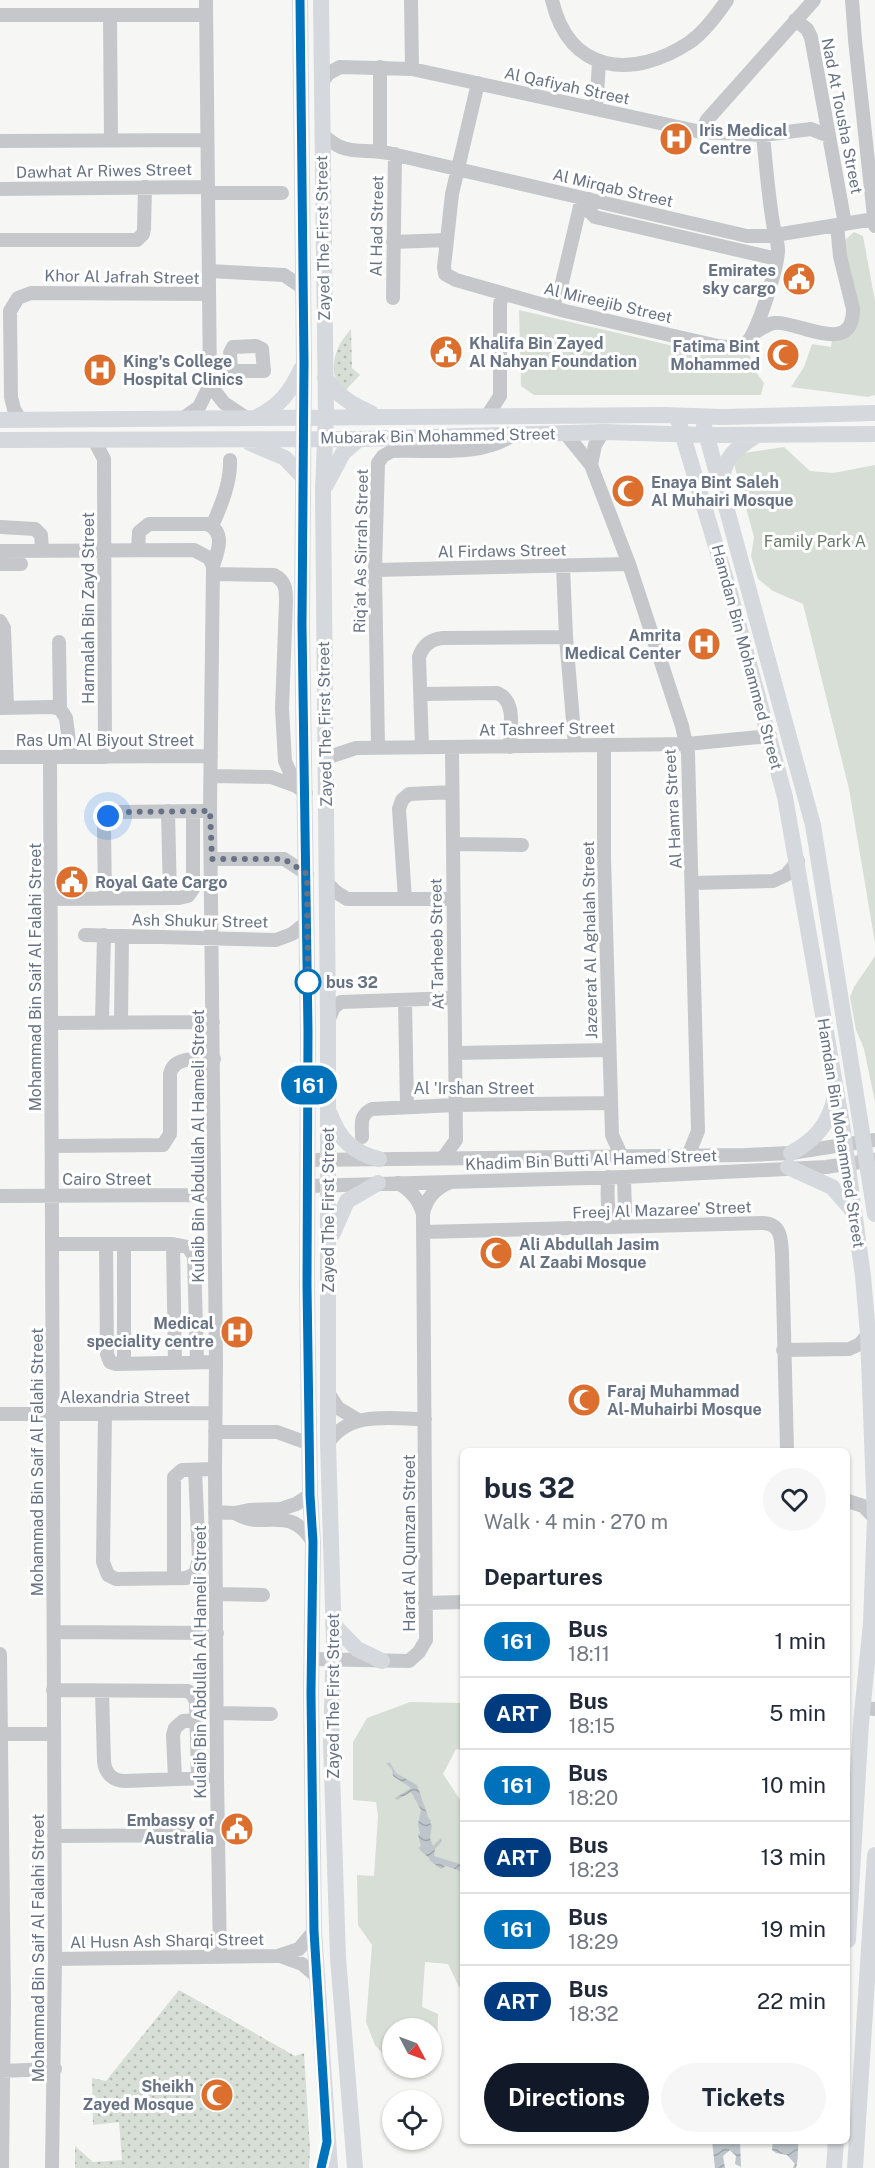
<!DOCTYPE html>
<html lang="en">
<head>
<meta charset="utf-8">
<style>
  :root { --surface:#fff; --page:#f6f6f7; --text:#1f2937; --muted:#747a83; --line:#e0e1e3; --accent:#111827 }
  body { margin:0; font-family:"Public Sans",sans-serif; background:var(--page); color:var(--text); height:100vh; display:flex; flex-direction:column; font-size:22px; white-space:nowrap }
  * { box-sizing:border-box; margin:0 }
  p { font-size:20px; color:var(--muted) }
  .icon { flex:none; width:33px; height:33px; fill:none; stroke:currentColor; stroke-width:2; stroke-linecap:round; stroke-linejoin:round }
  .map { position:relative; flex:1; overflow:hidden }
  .drawer { position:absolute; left:460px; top:1448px; width:390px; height:696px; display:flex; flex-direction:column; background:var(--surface); border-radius:9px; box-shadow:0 2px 4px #0004 }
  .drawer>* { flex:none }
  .badge { padding:0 12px; border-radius:20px; font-size:21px; line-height:39px }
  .needle { width:39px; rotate:131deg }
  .controls { position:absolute; left:382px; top:2018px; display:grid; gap:12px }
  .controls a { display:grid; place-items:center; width:60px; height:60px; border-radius:50%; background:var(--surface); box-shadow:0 2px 4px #0004; font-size:30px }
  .you { position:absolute; width:30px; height:30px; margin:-15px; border:4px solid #fff; border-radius:50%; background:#1a73e8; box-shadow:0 0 0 9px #1a73e833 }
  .map>.badge { position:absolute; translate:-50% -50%; box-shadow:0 0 0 3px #fff }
  h2 { padding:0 24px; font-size:22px; line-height:54px }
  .round { display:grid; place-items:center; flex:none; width:63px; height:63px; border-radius:32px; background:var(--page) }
  .summary { display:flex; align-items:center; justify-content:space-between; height:102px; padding:0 24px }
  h1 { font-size:28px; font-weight:700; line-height:45px }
  .action { display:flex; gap:12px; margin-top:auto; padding:12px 24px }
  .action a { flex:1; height:69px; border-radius:36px; background:var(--accent); color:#fff; font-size:24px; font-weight:700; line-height:69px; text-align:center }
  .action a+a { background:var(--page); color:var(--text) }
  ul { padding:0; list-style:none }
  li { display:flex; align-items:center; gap:18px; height:72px; padding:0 24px; border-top:2px solid var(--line) }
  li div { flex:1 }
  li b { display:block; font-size:22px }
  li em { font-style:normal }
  li .badge { min-width:66px; font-weight:700; text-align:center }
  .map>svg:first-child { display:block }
  .grass { fill:url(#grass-dots) }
  .park { fill:#d7ded5 }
  .water { fill:url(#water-waves) }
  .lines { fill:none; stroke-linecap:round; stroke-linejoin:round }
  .minor { stroke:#c5c7cb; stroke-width:14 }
  .major { stroke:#d5d8dc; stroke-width:16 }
  .line-casing { stroke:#fff; stroke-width:14 }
  .line { stroke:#0072bc; stroke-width:9 }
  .walk { stroke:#677384; stroke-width:6; stroke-dasharray:0 10.8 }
  .stop-dot { fill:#fff; stroke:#0072bc; stroke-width:3 }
  .labels { text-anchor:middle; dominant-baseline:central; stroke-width:6; stroke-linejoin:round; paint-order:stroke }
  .street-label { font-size:16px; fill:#677384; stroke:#fff }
  .poi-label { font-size:16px; font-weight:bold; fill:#677384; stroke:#fff; text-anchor:start }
  .park-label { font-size:16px; fill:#677b66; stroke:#fff }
  .stop-label { font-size:16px; font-weight:bold; fill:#677384; stroke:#fff; text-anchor:start }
</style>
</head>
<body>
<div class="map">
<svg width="875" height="2168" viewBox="0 0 875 2168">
  <defs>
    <pattern id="grass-dots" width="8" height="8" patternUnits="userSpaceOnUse" patternTransform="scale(1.5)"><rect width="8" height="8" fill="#d7ded5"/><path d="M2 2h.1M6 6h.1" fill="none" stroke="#b2b8b2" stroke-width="1.8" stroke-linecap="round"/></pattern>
    <pattern id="water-waves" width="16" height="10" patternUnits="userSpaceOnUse" patternTransform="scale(1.5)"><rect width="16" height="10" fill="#bec6cb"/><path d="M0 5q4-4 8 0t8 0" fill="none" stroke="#9ea5aa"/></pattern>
  </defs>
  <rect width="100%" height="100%" fill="#f6f7f4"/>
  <path class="grass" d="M351,329L352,368L360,375L341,395C329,369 332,350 351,329Z
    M179,1990L295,2056L304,2053L310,2148L309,2168H75V2146L93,2162L122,2160L119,2122L93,2125L92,2078L106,2081Z"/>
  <path class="park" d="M854,232L863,236L875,301V395L868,397L791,387L804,367L812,344L831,347L832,340L854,327L844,241Z
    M519,310L712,355L747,348L755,371L764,383L761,395H534L521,386Z
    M784,447L810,471L833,473L875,465V943L849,789L803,604L773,591L758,579L751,556L754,537L734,464L743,453Z
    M875,956V1102L864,1049L856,1030L850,997L854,987Z
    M410,1702L463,1703V1750L456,1749L443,1774L463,1804V1995L448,1964L425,1962L422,2007L438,2014L437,2059H432V2028H393V2060H389L375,2045L366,2022L372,1945L358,1925L357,1875L374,1876L378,1816L376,1802L353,1800V1742L367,1718Z"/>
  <path class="water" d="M386,1763H390L396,1773L417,1785L429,1819L431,1820L430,1823L432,1825L430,1838L433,1846L441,1838L442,1841L435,1849L434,1856L463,1865V1872L446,1866L441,1869L429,1860L430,1859L418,1848L421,1846L418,1835L420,1834L418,1824L421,1810L411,1792L397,1800L395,1798L411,1788L393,1776L392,1769Z
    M773,2140L799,2141C797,2150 799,2158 796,2168H793L795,2164L787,2155L776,2153L772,2150Z
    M712,2141H740L741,2167L735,2164L736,2156L730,2150L723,2156L725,2168H715Z"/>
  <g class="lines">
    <path class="minor" d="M411,0L412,69
      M552,0C569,74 633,80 690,42C705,31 717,15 727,0
      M852,0L855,40L875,226
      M0,15H206
      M110,15L111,140
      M795,20L807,29L811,37L845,224
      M380,67V152
      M322,82L329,73L340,67L412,69L701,132L763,135L811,129L829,136
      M478,83L452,194L444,267L445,274L456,280L565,311L718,346C726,347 737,349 745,344C757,337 778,265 778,250C778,241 774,232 773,223C768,194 766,164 763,135
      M596,109L599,63
      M701,132L707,120L814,0
      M322,134C346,157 359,148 388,153L747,236H769L874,219
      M0,141L207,140
      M0,189L208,187
      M208,193H282
      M589,199L588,210L595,217L777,259
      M0,240H137L143,234L144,229L145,187
      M393,242L447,240
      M209,271L284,275L303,288
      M393,298L395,154
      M552,307L561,287L582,198
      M753,334C759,330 767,324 774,323C798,320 853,358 853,309L840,256L837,225
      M210,371H264L262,349L256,346L233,347L230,353L231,371
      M210,385L224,403L245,417
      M487,416L500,396V305L502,293
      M185,417L199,407L210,385L206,0
      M20,419L14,409L11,397L10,311L18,298L31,293L209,294
      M566,434L591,465L629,564L682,726L688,753L698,1131L688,1156
      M94,440L104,459L105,757
      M591,465L595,445L603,432
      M212,526C221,506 231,482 230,460
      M0,527L35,529L41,535L42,550
      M138,549L139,532L149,524H207C226,532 218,551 213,566
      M0,551L194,550L209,558L213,566L210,811L216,1362L215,1469L217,1778L220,1956
      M0,564H21
      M563,566L566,637L575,745
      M375,570L629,564
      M214,574L274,575C286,581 286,590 286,602L282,709L285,761L296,786L306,793
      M0,621L4,628L7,707
      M59,642L60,709
      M421,694L497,693C517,701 510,729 510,747
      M0,708L52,707L60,709L66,718L71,757
      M604,745V857L612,1135L622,1157
      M378,747L375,570L378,463L383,456L392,451C431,449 478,458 513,435
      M422,747L419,657C423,645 431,639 443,638L566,637
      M0,757L211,756
      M50,757L55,1959L52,2168
      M326,758L356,748L687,744L770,736
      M211,776L271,777L296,786
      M168,811L170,898
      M453,844L522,845
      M212,859H284L307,874
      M326,882L336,892L347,899H453
      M693,883L773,881L786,875L798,861
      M105,898L104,827L108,816L119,812L202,811
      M51,899L179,898L188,896L193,889V811
      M405,899L399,809L402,800L409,794L452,792
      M85,935L276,940L292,934L307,922
      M405,1000L407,1107
      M329,1019L334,1007L341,1002L454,998
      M102,1022L104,935
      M121,1022L122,936
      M52,1023L213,1022
      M455,1053L608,1050
      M362,1137C362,1125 359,1115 372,1109L455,1105L611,1103
      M53,1146L163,1145L170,1134V1074C174,1055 199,1060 214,1059
      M443,1158L456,1140L452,747
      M309,1160L745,1155L791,1153L875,1140
      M608,1177C608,1193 604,1216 620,1225L625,1212L624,1177
      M398,1183C411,1190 419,1199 423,1214
      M309,1186L624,1177L826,1167L875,1160
      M0,1196L214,1195
      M424,1232L763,1223C782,1224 781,1240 782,1254L787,1450
      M53,1244H173L188,1247L194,1256L197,1362
      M106,1244L107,1354L110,1362L116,1364L216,1362
      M173,1244L175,1363
      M783,1350L849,1349L860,1344L868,1334
      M124,1364V1244
      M329,1394L338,1408L358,1420
      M105,1413L103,1562L108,1575L116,1579L186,1578L195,1574L199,1559L195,1470
      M0,1414L215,1413
      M215,1432H277L310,1444
      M328,1443C350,1410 390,1419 425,1419
      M848,1501L863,1506L875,1518
      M215,1512L235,1513L249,1510L281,1509L296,1504L310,1495
      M235,1513C264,1532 288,1502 313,1542
      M174,1578V1477L182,1470L215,1469
      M216,1594L263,1595
      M425,1603L464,1602
      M54,1632L217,1633
      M0,1654L4,2004L2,2168
      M312,1659L409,1661L419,1652L426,1640L423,1214C426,1198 435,1188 451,1182
      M53,1690L188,1691L193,1695L196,1702L198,1779
      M102,1691L104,1761C105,1773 113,1781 125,1781L205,1778
      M863,1708L875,1709
      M217,1713L271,1714
      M2,1734H54
      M175,1779L173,1735L175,1728L183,1721L196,1720
      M54,1836L218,1835
      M280,1956L302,1964L315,1975
      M55,1959L278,1956L299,1949L314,1931
      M0,2071L55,2069"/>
    <path class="major" d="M300,0L304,362L302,625L308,1031L307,1285L310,1495L313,1542L311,1693L314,1931L330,2168
      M321,0L326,416L323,491L328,1021V1443L334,1642L331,1742L338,1958L355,2168
      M325,378C338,396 351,404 371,413
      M677,416L730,593L785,797L842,1124L863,1276L868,1334L875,1518L871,1623L861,1723L848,1940
      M257,417C280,406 291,391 301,369
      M0,420L664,415L722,417L875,413
      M704,426L813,825L875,1214
      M0,440L359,439L603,432L706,435L875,434
      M250,443L285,458L302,476
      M326,485L343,453L359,439
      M722,485C723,457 735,449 757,435
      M330,1114C339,1139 353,1153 379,1159
      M791,1153C816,1140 829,1123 835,1097
      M788,1167L832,1187L853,1211
      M333,1233L347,1201L378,1183
      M333,1624L357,1649L382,1661
      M834,2168L836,2140
      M855,2168L875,1855"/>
  </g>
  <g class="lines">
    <g class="line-casing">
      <path id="line" d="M300,0L304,362L302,625L308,1031L307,1285L310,1495L313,1542L311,1693L314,1931L327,2142L321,2168"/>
    </g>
    <use href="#line" class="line"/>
    <path class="walk" d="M108,816L119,812L210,811L212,859H284L307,874L308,987V982"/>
  </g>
  <defs>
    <g id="hospital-disc" transform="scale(1.725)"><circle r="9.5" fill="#dc6e2e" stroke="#fff"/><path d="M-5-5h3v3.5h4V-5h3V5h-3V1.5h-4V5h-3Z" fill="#fff"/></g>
    <g id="civic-disc" transform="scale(1.725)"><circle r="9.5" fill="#dc6e2e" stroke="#fff"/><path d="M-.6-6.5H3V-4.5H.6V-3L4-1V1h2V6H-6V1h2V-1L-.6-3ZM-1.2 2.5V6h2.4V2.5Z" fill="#fff"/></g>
    <g id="mosque-disc" transform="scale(1.725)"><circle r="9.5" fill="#dc6e2e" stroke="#fff"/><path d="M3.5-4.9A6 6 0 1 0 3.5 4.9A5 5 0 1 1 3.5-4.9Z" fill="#fff"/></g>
  </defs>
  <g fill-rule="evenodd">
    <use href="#hospital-disc" x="676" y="139"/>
    <use href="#civic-disc" x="799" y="279"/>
    <use href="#civic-disc" x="446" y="352"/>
    <use href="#mosque-disc" x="783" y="355"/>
    <use href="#hospital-disc" x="100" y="370"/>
    <use href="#mosque-disc" x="628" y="491"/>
    <use href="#hospital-disc" x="704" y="644"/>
    <use href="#civic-disc" x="72" y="882"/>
    <use href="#mosque-disc" x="496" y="1253"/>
    <use href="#hospital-disc" x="237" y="1332"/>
    <use href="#mosque-disc" x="584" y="1400"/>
    <use href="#civic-disc" x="237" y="1829"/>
    <use href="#mosque-disc" x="217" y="2095"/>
  </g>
  <circle class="stop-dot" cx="308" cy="982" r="12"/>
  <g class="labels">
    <g class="street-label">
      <text transform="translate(567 86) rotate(12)">Al Qafiyah Street</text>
      <text transform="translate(842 116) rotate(79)">Nad At Tousha Street</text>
      <text transform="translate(104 171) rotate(-1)">Dawhat Ar Riwes Street</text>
      <text transform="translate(613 188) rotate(13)">Al Mirqab Street</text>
      <text transform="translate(377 226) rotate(-89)">Al Had Street</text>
      <text transform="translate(323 238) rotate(-91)">Zayed The First Street</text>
      <text transform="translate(122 277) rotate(1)">Khor Al Jafrah Street</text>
      <text transform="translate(608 303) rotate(13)">Al Mireejib Street</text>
      <text transform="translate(438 436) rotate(-1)">Mubarak Bin Mohammed Street</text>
      <text transform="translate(361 551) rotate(-89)">Riq'at As Sirrah Street</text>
      <text transform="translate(502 551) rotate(-1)">Al Firdaws Street</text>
      <text transform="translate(88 608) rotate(-90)">Harmalah Bin Zayd Street</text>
      <text transform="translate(747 657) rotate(75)">Hamdan Bin Mohammed Street</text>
      <text transform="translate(325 724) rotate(-91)">Zayed The First Street</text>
      <text transform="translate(547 729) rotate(-1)">At Tashreef Street</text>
      <text x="105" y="740">Ras Um Al Biyout Street</text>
      <text transform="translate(673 809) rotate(-93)">Al Hamra Street</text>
      <text transform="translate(200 921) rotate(1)">Ash Shukur Street</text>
      <text transform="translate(590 940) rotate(-91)">Jazeerat Al Aghalah Street</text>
      <text transform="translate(437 944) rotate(-91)">At Tarheeb Street</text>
      <text transform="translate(35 977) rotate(-90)">Mohammad Bin Saif Al Falahi Street</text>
      <text x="474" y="1088">Al 'Irshan Street</text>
      <text transform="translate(841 1133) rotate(81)">Hamdan Bin Mohammed Street</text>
      <text transform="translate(198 1146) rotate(-90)">Kulaib Bin Abdullah Al Hameli Street</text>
      <text transform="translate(591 1160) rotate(-2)">Khadim Bin Butti Al Hamed Street</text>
      <text x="107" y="1179">Cairo Street</text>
      <text transform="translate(328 1210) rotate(-90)">Zayed The First Street</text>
      <text transform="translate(662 1210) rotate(-2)">Freej Al Mazaree' Street</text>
      <text x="125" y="1397">Alexandria Street</text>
      <text transform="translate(37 1462) rotate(-90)">Mohammad Bin Saif Al Falahi Street</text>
      <text transform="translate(409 1543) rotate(-90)">Harat Al Qumzan Street</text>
      <text transform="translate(200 1662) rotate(-90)">Kulaib Bin Abdullah Al Hameli Street</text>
      <text transform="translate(333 1696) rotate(-90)">Zayed The First Street</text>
      <text transform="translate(167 1941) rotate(-1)">Al Husn Ash Sharqi Street</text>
      <text transform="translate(38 1948) rotate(-90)">Mohammad Bin Saif Al Falahi Street</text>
    </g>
    <g class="poi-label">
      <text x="699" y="130">Iris Medical<tspan x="699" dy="18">Centre</tspan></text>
      <text x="776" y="270" text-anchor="end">Emirates<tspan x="776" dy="18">sky cargo</tspan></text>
      <text x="469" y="343">Khalifa Bin Zayed<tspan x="469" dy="18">Al Nahyan Foundation</tspan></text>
      <text x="760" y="346" text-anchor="end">Fatima Bint<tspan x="760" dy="18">Mohammed</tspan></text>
      <text x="123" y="361">King's College<tspan x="123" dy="18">Hospital Clinics</tspan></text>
      <text x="651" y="482">Enaya Bint Saleh<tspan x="651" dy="18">Al Muhairi Mosque</tspan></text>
      <text x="681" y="635" text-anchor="end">Amrita<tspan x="681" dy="18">Medical Center</tspan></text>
      <text x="95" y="882">Royal Gate Cargo</text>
      <text x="519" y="1244">Ali Abdullah Jasim<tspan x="519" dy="18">Al Zaabi Mosque</tspan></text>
      <text x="214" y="1323" text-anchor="end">Medical<tspan x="214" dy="18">speciality centre</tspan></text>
      <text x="607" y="1391">Faraj Muhammad<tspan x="607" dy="18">Al-Muhairbi Mosque</tspan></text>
      <text x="214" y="1820" text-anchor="end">Embassy of<tspan x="214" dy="18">Australia</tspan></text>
      <text x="194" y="2086" text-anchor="end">Sheikh<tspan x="194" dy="18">Zayed Mosque</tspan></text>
    </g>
    <g class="park-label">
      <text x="815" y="541">Family Park A</text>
    </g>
    <g class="stop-label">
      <text x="326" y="982">bus 32</text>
    </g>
  </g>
</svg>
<div class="controls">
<a><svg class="needle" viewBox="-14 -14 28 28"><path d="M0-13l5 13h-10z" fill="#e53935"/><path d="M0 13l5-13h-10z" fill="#747a83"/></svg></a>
<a><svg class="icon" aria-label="locate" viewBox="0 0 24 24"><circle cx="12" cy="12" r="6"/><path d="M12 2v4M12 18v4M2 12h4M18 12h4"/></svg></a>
</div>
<div class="you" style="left:108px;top:816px"></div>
<b class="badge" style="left:309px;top:1085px;background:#0072bc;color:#fff">161</b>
<section class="drawer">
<div class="summary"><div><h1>bus 32</h1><p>Walk · 4 min · 270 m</p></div><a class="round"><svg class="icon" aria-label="heart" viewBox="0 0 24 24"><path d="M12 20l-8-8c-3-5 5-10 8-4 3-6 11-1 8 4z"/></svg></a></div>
<h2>Departures</h2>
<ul>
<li><span class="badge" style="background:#0072bc;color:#fff">161</span><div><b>Bus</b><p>18:11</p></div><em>1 min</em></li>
<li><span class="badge" style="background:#003b80;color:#fff">ART</span><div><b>Bus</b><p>18:15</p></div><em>5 min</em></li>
<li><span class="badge" style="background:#0072bc;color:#fff">161</span><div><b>Bus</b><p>18:20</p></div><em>10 min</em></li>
<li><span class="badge" style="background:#003b80;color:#fff">ART</span><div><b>Bus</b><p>18:23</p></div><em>13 min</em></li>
<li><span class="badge" style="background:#0072bc;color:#fff">161</span><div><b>Bus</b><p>18:29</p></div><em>19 min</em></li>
<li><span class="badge" style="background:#003b80;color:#fff">ART</span><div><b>Bus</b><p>18:32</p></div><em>22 min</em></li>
</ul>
<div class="action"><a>Directions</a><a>Tickets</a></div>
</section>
</div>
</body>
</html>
